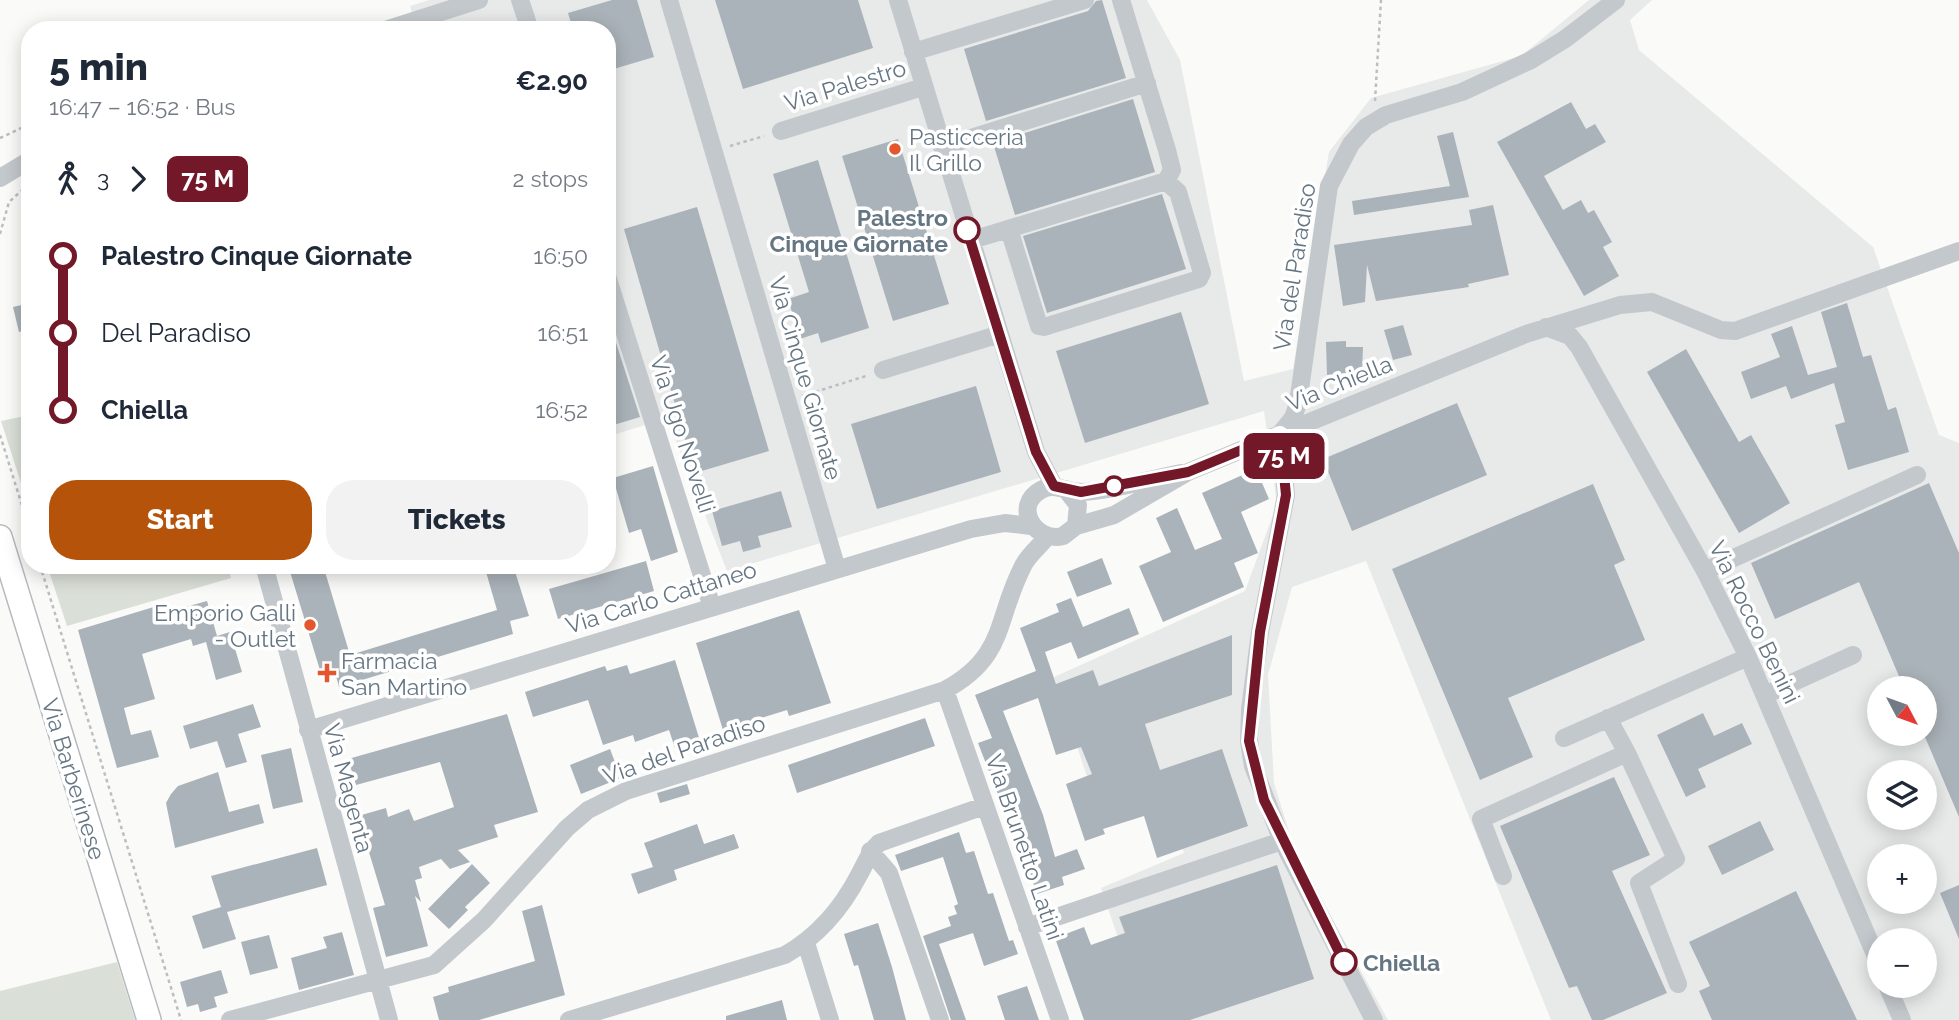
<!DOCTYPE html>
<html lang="en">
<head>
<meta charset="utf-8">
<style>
  :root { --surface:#fff; --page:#f2f2f3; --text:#1f2937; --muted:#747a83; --accent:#b45309 }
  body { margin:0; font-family:Raleway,sans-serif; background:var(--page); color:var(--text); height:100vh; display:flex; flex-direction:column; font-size:26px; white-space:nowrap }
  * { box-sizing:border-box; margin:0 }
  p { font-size:23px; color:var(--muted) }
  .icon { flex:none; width:38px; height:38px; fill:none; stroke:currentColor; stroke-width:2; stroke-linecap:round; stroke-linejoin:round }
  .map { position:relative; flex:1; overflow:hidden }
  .side { position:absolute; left:21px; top:21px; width:595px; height:553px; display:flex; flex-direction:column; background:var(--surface); border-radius:28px; box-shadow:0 4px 18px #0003 }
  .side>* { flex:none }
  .badge { padding:0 14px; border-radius:10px; font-size:24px; line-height:46px }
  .needle { width:46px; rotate:131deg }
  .tools { position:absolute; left:1867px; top:676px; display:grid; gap:14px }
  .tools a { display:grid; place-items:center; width:70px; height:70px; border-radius:50%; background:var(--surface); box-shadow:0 4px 18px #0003; font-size:35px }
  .map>.badge { position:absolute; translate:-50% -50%; box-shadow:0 0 0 4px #fff }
  .legs { display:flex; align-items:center; gap:10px; height:77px; padding:0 28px; font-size:23px }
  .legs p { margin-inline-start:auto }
  .overview { display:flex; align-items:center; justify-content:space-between; height:119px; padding:0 28px }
  h1 { font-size:38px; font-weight:800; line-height:52px }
  .cta { display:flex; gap:14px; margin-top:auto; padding:14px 28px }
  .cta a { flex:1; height:80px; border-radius:28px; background:var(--accent); color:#fff; font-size:28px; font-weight:800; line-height:80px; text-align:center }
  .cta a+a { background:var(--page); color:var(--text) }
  ul { padding:0 28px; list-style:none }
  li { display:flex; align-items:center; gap:24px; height:77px; font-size:26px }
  li i { display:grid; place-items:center; width:10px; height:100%; margin:0 9px; background:currentColor }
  li i::after { content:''; width:18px; height:18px; margin:-9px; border:5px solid; border-radius:50%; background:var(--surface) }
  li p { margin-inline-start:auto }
  li:first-child i { background:linear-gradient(#0000 50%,currentColor 0) }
  li:last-child i { background:linear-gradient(currentColor 50%,#0000 0) }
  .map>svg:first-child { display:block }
  .built { fill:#e8e9e9; fill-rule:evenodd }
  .green { fill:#dadfd7 }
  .building { fill:#aab3b9 }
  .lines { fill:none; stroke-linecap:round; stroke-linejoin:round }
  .major-casing { stroke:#b5babe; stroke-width:26 }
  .path { stroke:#bbbfc2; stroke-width:2.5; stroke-dasharray:3.5 3.5; stroke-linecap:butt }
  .minor { stroke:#c3c8cc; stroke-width:18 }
  .major { stroke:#fff; stroke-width:23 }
  .line-1-casing { stroke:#fff; stroke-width:16 }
  .line-1 { stroke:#721828; stroke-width:10 }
  .poi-dot { fill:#e4572e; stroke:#fff; stroke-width:2.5 }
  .stop-1-dot { fill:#fff; stroke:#721828; stroke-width:3.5 }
  .labels { text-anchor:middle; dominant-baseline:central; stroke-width:7; stroke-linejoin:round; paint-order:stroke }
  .street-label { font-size:23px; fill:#657683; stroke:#fff }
  .poi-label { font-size:23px; fill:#657683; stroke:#fff; text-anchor:start }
  .stop-label { font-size:23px; font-weight:bold; fill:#657683; stroke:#fff; text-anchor:end }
</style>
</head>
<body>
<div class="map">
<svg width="1959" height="1020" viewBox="0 0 1959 1020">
  <rect width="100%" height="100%" fill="#fafaf8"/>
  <path class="built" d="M429,0H1147L1180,60L1244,381L1293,369L1329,152L1371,98L1521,56L1589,0H1652L1630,20L1639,50L1873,247L1939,435L1959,443V1020H1551L1366,561L1292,587L1268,675L1274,783L1295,851L1388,1020H1146L1101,888L1184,853L1154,776L1093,795L1054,677L1245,591L1277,504L1264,411L727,571L667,418L607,437V30H417L410,6ZM1880,688H1925V733H1880ZM1880,772H1925V817H1880ZM1880,856H1925V901H1880ZM1880,940H1925V985H1880Z"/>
  <path class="green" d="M30,415V511L1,421Z
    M47,565H228L231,578L67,626Z
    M117,962L135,1020H0V991Z"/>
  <path class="building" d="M612,0H637L654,57L607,71V30H573L568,13Z
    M715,0H858L873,48L743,89Z
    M1102,0L1126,78L986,121L964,49L1088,11L1096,1Z
    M1133,99L1155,172L1015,215L993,143Z
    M1571,102L1586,129L1595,124L1606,142L1544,176L1563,210L1581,200L1588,213L1594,210L1612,242L1603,247L1619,276L1584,296L1497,142Z
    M1453,132L1469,197L1354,215L1352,201L1450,186L1437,136Z
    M898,139L949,304L893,321L842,156Z
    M818,160L869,328L821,343L818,333L800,339L788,299L809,292L773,174Z
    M1162,194L1186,269L1047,313L1023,236Z
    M1493,205L1509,275L1468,284L1469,287L1376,301L1367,265L1365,302L1343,306L1334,245L1472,225L1469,210Z
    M697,207L769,451L695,473L624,229Z
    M30,303V329L19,332L13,307Z
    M1847,303L1863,357L1871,355L1888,410L1896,407L1909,452L1848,470L1835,425L1845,422L1834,383L1791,399L1786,386L1751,399L1741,372L1780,357L1771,334L1792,326L1808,375L1837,367L1821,312Z
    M1181,312L1209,404L1085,443L1056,351Z
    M609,321L640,417L607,427V322Z
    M1403,325L1412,355L1393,360L1384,330Z
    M1346,341V347H1363L1362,371L1327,375L1326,342Z
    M1686,349L1739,442L1751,435L1790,503L1739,533L1647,372Z
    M976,386L1001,472L877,509L851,424Z
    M1457,403L1487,475L1352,531L1323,459Z
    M653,466L678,552L651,561L641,529L629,533L613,478Z
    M1256,469L1269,499L1241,512L1258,553L1234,563L1244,587L1163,622L1139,566L1171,552L1156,518L1177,508L1195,550L1222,539L1202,493Z
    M1929,483L1959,553V817L1925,737V688H1904L1859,582L1775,619L1751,563Z
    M1593,484L1625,560L1614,565L1645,640L1508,698L1533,757L1480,780L1392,569Z
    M781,491L792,527L758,536L761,547L743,552L740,541L722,546L712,511Z
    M1102,558L1112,584L1077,597L1067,572Z
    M646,561L654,591L558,619L549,589Z
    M288,565H323L350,655L497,610L484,565H513L529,616L510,621L513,634L339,687L336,676L323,680Z
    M1071,598L1083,627L1129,608L1139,634L1078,659L1071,642L1045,652L1056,684L1093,670L1099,686L1232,635V695L1145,724L1160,770L1222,749L1248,826L1157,858L1144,816L1103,829L1105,834L1085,841L1066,784L1092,774L1081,747L1056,755L1038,698L1003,711L1043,815L1055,857L1077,849L1085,869L1062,877L1064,885L1037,894L1014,827L1011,828L978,743L992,738L975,695L1036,671L1020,628L1059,612L1056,604Z
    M207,601L217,636L230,632L242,672L216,680L206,642L193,646L191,639L142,654L155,699L124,708L131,735L151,730L159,757L117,768L78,630L157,606L160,614Z
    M799,610L831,703L789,716L787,710L723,730L696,643Z
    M675,660L700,741L675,748L669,730L635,742L633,735L603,745L588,700L533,717L525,692L605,666L607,671L627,665L630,674Z
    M253,704L261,727L238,734L247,762L226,768L217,741L190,749L183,726Z
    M1703,713L1714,736L1742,723L1752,744L1698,769L1706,787L1686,797L1657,735Z
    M507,714L538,812L494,825L498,837L458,850L470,862L450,869L441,859L419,867L422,878L415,880L421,902L415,896L428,946L386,957L373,908L385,905L358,816L386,808L388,817L409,809L414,821L454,807L440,762L356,785L348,759Z
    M925,718L935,746L797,793L788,765Z
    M291,748L303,802L273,809L261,755Z
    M610,749L621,778L581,794L570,765Z
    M218,772L229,812L259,804L264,823L175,848L166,803L171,794L178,786Z
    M1614,777L1650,855L1612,871L1667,993L1603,1020H1592L1577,986L1569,988L1500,826Z
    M687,784L690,794L660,803L657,793Z
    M1760,821L1774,850L1722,875L1708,846Z
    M697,824L704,844L734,834L739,848L674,870L677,880L638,894L631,874L653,867L644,843Z
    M959,832L966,853L974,851L988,894L993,893L1009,941L1013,940L1018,954L984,966L973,933L939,944L966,1020H951L923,936L951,926L948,917L957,914L954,906L958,904L943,857L901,871L895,855Z
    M317,848L327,885L227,912L236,939L203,949L192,916L221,907L211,876Z
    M472,864L490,883L465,907L468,910L449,929L428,909Z
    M1277,865L1314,979L1190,1020H1084L1055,938L1084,927L1091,945L1125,933L1119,917Z
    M1959,885V939L1940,893Z
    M1796,891L1857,1020H1712L1699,991L1710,986L1689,942Z
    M542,905L565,995L479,1020H439L433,997L449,992L448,987L535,961L522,911Z
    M878,923L892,967L906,1020H874L858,965L854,966L844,934Z
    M342,932L354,975L299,990L291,958L327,948L323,937Z
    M269,935L278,968L250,975L241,942Z
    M221,970L228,993L214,997L217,1007L200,1012L198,1004L187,1007L180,982Z
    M1027,986L1039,1020H1005L997,996Z
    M782,1000L787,1020H726V1016Z"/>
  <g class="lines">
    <g class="major-casing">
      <path id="major" d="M0,537L149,1020"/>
    </g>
    <path class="path" d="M1375,101L1381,0
      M0,138L30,124
      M730,146L764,136
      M0,234L9,202L30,183
      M802,396L866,376
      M0,435L30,531
      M40,565L181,1020"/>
    <path class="minor" d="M520,0L530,30
      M669,0L837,569
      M898,0L1036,452L1054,486
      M385,30L479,0
      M913,52L1085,0
      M781,131L923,87
      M942,147L1147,83
      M0,178L30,160
      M1009,229L1039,326L1044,327L1199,279L1202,273L1178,192L1166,181
      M972,240L1166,181L1172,170L1167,150L1121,0
      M607,276L712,607
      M1546,327L1570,336L1579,347L1705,571L1748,657L1880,966
      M883,370L1000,334
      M1280,434L1286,495L1260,632L1250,710L1249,741L1253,766L1282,841L1374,1020
      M1280,434L1293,418L1298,403L1329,186L1351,144L1366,127L1386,115L1462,92L1531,60L1565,39L1616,0
      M1067,491L1078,505L1076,526L1063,536C1035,543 1012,506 1041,490C1054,482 1069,493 1083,492C1116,490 1149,479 1181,473
      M1076,526L1114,515L1188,472L1280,434L1526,334L1620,305L1652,302L1721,330L1735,331L1959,251
      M264,565L389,1020
      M1705,571L1917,475
      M945,690L1060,1020
      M1765,695L1853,655
      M1608,718L1627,753L1676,859L1639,883L1678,984
      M308,730L971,529L1005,523L1031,526
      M1564,738L1748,657
      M870,851L889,873L940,1020
      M1503,876L1481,819L1627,753
      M1027,927L1282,841
      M806,943L830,1020
      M1887,985L1902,1020
      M230,1020L434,965L484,920L567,828L588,810L626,791L945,690C1007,656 995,620 1023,566C1028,555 1039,547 1047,537
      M569,1020L785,955C818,936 842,908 859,875C866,863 869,852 879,843L984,806"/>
    <use href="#major" class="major"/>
  </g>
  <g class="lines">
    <g class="line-1-casing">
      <path id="line-1" d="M967,230L1036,452L1054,486L1081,492L1188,472L1280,434L1286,495L1260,632L1249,741L1264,800L1344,962"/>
    </g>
    <use href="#line-1" class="line-1"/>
  </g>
  <g class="poi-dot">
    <circle cx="895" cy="149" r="7"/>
    <circle cx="310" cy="625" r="7"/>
    <path d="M323.5 662.5h7v7h7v7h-7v7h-7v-7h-7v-7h7z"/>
  </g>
  <g class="stop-1-dot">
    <circle cx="967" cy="230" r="12"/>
    <circle cx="1114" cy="486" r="9"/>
    <circle cx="1344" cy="962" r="12"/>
  </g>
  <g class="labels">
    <g class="street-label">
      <text transform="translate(845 85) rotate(-17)">Via Palestro</text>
      <text transform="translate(1294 267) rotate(-81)">Via del Paradiso</text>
      <text transform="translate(806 378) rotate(74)">Via Cinque Giornate</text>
      <text transform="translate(1339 383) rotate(-22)">Via Chiella</text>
      <text transform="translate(683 434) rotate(72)">Via Ugo Novelli</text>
      <text transform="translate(661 597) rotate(-17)">Via Carlo Cattaneo</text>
      <text transform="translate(1755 622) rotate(64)">Via Rocco Benini</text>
      <text transform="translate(684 749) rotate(-19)">Via del Paradiso</text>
      <text transform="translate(74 779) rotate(73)">Via Barberinese</text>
      <text transform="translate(349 788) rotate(75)">Via Magenta</text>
      <text transform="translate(1025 847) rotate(71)">Via Brunetto Latini</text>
    </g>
    <g class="poi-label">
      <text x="909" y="136">Pasticceria<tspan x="909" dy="26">Il Grillo</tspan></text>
      <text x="296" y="612" text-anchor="end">Emporio Galli<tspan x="296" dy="26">- Outlet</tspan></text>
      <text x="341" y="660">Farmacia<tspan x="341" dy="26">San Martino</tspan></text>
    </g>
    <g class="stop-label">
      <text x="948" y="217">Palestro<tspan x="948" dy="26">Cinque Giornate</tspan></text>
      <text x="1363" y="962" text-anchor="start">Chiella</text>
    </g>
  </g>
</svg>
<div class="tools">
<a><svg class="needle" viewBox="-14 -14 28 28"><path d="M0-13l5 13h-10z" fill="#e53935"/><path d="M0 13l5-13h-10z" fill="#747a83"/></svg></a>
<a><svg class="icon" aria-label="layers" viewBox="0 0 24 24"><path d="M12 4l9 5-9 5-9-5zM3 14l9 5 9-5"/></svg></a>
<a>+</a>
<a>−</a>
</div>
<b class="badge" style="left:1284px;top:456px;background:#721828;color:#fff">75 M</b>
<section class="side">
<div class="overview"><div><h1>5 min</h1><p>16:47 – 16:52 · Bus</p></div><b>€2.90</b></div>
<div class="legs"><svg class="icon" aria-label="walk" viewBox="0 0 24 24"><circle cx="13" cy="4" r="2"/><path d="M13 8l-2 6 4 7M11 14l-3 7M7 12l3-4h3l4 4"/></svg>3<svg class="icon" aria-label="forward" viewBox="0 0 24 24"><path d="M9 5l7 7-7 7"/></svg><b class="badge" style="background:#721828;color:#fff">75 M</b><p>2 stops</p></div>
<ul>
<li><i style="color:#721828"></i><b>Palestro Cinque Giornate</b><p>16:50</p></li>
<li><i style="color:#721828"></i><span>Del Paradiso</span><p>16:51</p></li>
<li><i style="color:#721828"></i><b>Chiella</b><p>16:52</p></li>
</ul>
<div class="cta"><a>Start</a><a>Tickets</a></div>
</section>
</div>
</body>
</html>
